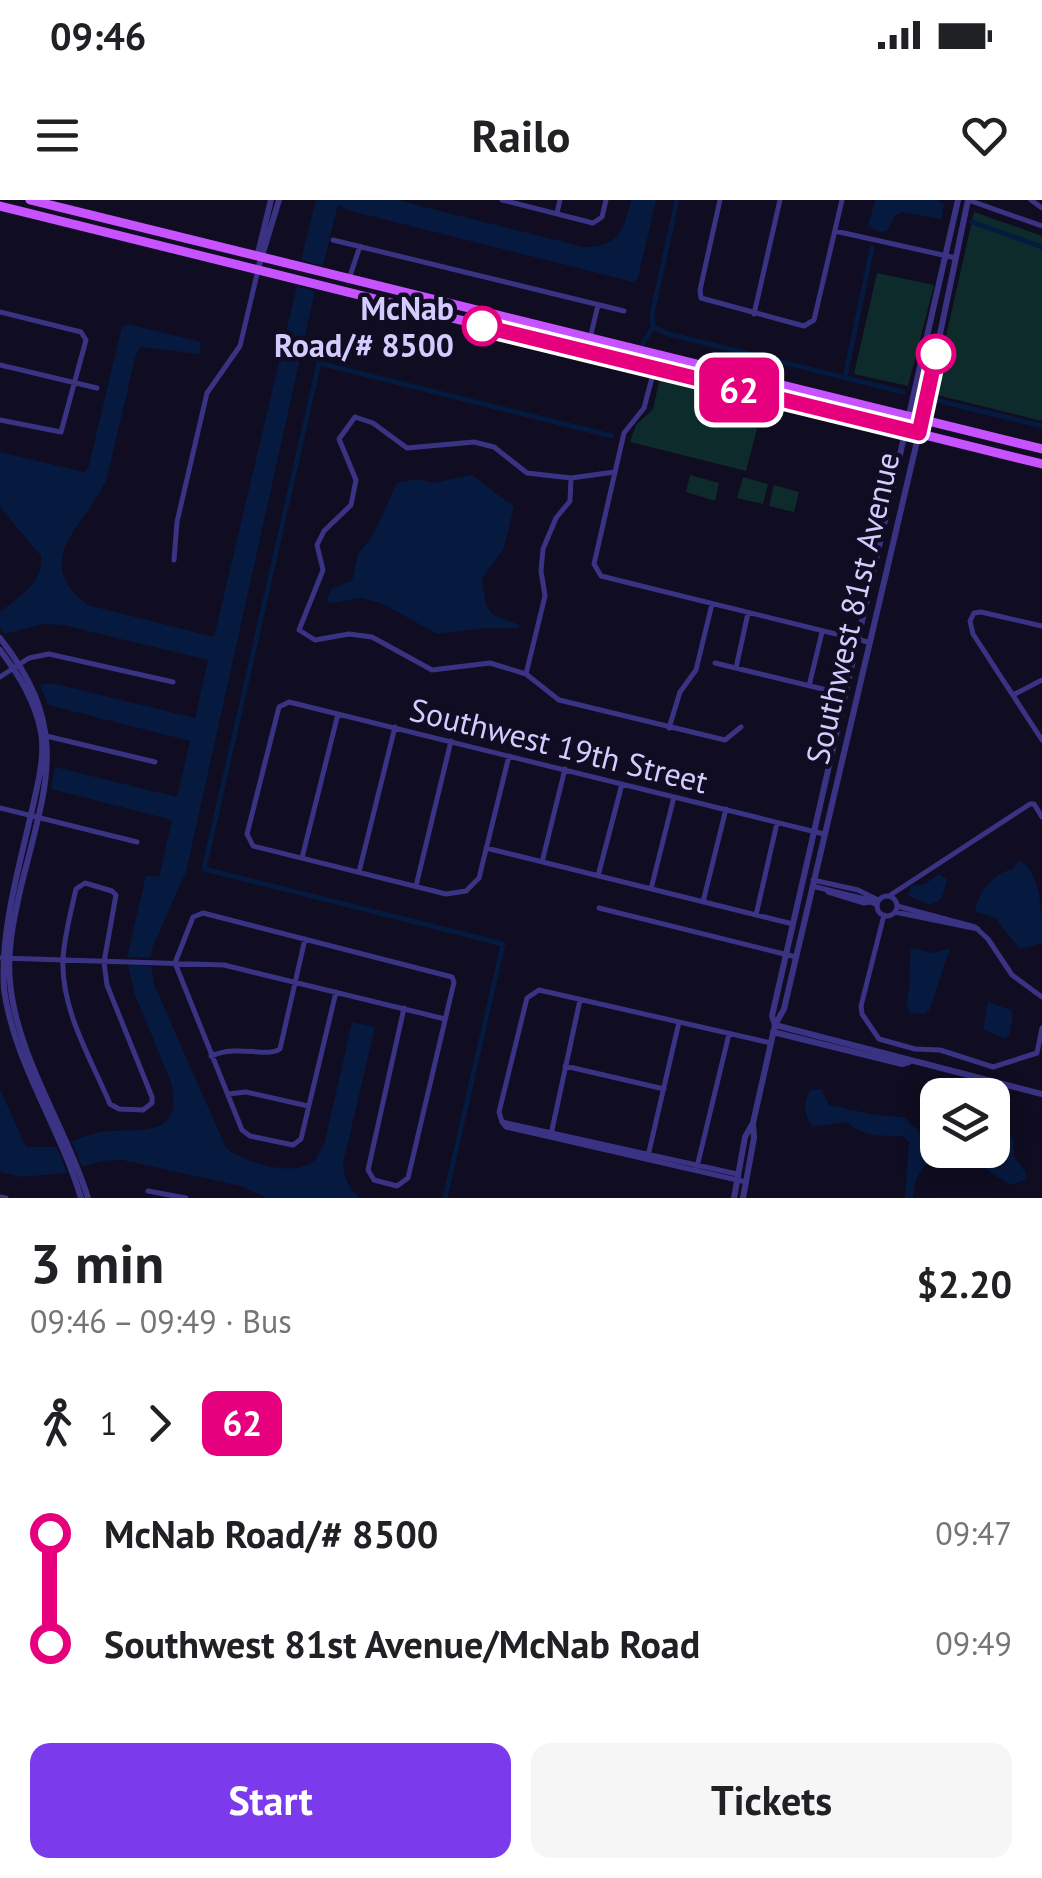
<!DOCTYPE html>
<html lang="en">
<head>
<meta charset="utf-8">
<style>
  :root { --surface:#fff; --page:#f6f6f6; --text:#202124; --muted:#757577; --accent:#7c3aed }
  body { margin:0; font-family:"PT Sans",sans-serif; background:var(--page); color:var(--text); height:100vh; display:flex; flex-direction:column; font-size:38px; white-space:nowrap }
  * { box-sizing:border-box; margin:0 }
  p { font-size:32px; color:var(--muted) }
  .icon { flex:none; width:55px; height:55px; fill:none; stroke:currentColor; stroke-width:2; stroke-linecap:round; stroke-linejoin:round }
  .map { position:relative; height:998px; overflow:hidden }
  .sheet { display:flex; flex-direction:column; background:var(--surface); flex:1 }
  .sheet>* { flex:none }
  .badge { padding:0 20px; border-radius:15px; font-size:35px; line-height:65px }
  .tools { position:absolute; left:920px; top:878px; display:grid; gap:20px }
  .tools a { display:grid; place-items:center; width:90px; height:90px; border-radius:20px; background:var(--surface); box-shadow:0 5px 25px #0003; font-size:50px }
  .map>.badge { position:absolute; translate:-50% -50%; box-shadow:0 0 0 5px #fff }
  .legs { display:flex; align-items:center; gap:15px; height:110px; padding:0 30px; font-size:32px }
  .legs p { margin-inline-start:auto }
  .headline { display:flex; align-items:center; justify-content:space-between; height:170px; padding:0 30px }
  h1 { font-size:55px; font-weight:700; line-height:75px }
  .primary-button { display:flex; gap:20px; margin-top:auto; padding:20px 30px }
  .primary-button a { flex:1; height:115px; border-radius:20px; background:var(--accent); color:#fff; font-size:40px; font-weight:700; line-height:115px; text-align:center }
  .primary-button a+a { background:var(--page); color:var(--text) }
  ul { padding:0 30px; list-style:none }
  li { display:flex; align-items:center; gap:35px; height:110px; font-size:38px }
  li i { display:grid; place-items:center; width:15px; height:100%; margin:0 12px; background:currentColor }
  li i::after { content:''; width:25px; height:25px; margin:-12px; border:8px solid; border-radius:50%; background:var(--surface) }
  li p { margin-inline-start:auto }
  li:first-child i { background:linear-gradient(#0000 50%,currentColor 0) }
  li:last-child i { background:linear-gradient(currentColor 50%,#0000 0) }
  .status { display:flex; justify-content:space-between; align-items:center; height:70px; padding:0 50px; background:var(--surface); direction:ltr }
  .status svg { height:28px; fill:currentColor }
  header { display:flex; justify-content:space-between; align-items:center; height:130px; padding:0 30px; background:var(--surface); font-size:45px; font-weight:700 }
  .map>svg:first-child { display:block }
  .green { fill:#0e2b2b }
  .water { fill:#06193f }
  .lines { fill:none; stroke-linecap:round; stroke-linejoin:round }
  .canal { stroke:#06193f; stroke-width:5 }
  .minor { stroke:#3a3383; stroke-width:5 }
  .tertiary { stroke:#3a3383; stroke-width:6 }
  .primary { stroke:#c653ff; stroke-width:9 }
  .line-1-casing { stroke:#fff; stroke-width:22 }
  .line-1 { stroke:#e6007e; stroke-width:15 }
  .stop-1-dot { fill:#fff; stroke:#e6007e; stroke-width:5 }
  .labels { text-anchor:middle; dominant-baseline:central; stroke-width:9; stroke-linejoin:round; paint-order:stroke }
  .stop-label { font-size:32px; font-weight:bold; fill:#d4ccff; stroke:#100c21; text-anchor:end }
  .street-label { font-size:32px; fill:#d4ccff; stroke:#100c21 }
</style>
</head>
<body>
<div class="status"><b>09:46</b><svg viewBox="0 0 49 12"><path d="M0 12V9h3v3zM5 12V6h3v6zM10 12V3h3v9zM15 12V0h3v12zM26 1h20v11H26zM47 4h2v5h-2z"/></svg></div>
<header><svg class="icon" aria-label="menu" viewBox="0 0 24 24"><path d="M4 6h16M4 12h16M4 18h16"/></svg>Railo<svg class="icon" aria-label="heart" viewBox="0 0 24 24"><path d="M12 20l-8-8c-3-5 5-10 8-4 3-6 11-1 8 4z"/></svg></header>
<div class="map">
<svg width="1042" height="998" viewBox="0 0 1042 998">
  <rect width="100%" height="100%" fill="#100c21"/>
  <path class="green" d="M974,12L1042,36V221L933,194Z
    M877,73L934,85L908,186L854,174Z
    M660,177L764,202L746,271L630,242L636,225L653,209Z
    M690,275L719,283L715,301L686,292Z
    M743,277L768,284L763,304L737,298Z
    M774,285L799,292L794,312L769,306Z"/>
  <path class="water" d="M316,0H397L584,47C619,47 623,31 631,0H656L638,78L633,82L347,10L338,4L323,66L301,60Z
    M875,0H936L944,4L941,19L902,12L895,16L887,31L880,32L868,26Z
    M297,86L315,91L186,672L153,746L151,758L127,757L146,675L159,677L172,620L51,589L55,567L177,597L190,541L48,505L40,485L52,483L195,518L208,460L63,425L43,424L5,434L0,427V412C20,396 43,384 41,356L0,307V252L84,272L88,269L122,126L128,124L201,142L199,154L141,147L136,154L107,278C88,325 27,359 88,405L214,437Z
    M472,275L514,307L504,348L482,379L486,405L493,415L520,425L518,428H485L437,434L381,403L361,398L332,403L327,401L331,389L352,381L358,354L373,335L397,283L417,279L433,283Z
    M1018,660C1042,670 1042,715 1042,743L1020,749L994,717L975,712C978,693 993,673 1013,669Z
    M939,674L947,679L942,698L931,705L908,696L911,686L925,684Z
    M911,748L934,753L950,748L930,809L925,814L910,813L906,803C912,787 908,766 911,748Z
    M128,765L151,766L154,784L226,948C245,962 294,979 315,960C316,959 323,946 324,945L352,822L375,827L343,964C345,979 348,988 360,998H267L241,986L122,960L101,961L82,967L72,941C84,937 98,931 111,931C146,929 183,936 171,882L135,795Z
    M988,802L1011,810L1013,816L1009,836L1004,838L983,830Z
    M0,889L26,947H57L67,973L21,977L0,972Z
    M821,889L829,905L876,915L904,917L938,950H962C930,958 916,964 913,998H905L909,942L902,936C880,936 863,937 847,922L813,927C804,916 802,903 810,890Z
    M1013,937L1014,956L1026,973L1025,980L1011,985L987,970L972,950H992L993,941Z"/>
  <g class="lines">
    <path class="canal" d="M677,0L652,114L653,127L668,134L903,192
      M972,22L1042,47
      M643,143L653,127
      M845,177L872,48
      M936,200L1042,226
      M445,998L503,744L204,669L319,163L612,236"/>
    <path class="minor" d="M502,0L593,23L602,17L606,0
      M720,0L700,90L701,98L804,126L814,120L842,0
      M968,0L1042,26
      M1031,0L1042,8
      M557,13L560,0
      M835,31L956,58
      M333,40L624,111
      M350,76L360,46
      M0,112L81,132L86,140L61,232L0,220
      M754,114L780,0
      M587,151L598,105
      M658,155L644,208L624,233L594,364L601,376L868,442
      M0,165L97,188
      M615,272L571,278L527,273L494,247L474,242L407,248L373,223L355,217L339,239L356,280L351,305L324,331L317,345L323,370L299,430L315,440L349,434L372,437L432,470L490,463L526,474L559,500L725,540L741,527
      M174,360L177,322L207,193L240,146L258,70
      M1042,426L981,412L974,413L970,421L973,434L1042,540
      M715,463L831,491
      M736,468L748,413
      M526,474L545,396L541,371L543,349L556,318L570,301L571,278
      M0,477L29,458L49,454L173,482
      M809,486L822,432
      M1013,495L1042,480
      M669,528L680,492L696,470L712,404
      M42,535L155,562
      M509,556L479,678L466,691L446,694L253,646L247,634L279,507L289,502L824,634
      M0,608L137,642
      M486,648L793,724
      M302,658L338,514
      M542,662L565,569
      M359,672L395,527
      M598,676L622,584
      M813,680L858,690L878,700
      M85,683L112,691L116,695L104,762L107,785L152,897V903L143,910L119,909L110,904C91,859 61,810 63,760C64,736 71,712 76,689Z
      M416,686L451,541
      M812,686L865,699L877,705
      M651,689L674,597
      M828,692L864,703L870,702
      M877 706a10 10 0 1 1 20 0a10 10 0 1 1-20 0Z
      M889,696L1030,604H1034L1042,617
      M703,702L726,609
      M897,706L975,727L988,739L1012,775L1042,797
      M599,708L796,757
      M895,712L978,729
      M756,715L777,623
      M884,715L861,806L862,814L879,839L915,849L940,850L993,867L1037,853L1042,828
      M0,758L224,765L445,819
      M336,792L301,939L293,945L250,936L242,930L175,763L193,717L203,713L452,777L454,782L408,978L397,986L374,980L368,970L404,808
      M211,856C238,844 266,858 280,849L305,739
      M565,866L664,889
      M228,894L246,892L308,906
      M502,922L499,912L527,798L539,790L771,843
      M502,922L506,927L746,982
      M502,922L737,974
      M552,930L580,800
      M648,956L679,822
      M697,967L729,834
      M148,991L186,998
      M0,997L6,998"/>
    <path class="tertiary" d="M257,57L271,0
      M258,69L279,0
      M0,438C73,531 45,587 20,691C13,722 7,751 10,782C17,858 66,926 88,998
      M0,450C19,475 35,501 41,532C45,554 39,579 34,601C21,661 0,728 4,789C14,863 60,927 81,998
      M775,825L772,816L958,0
      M775,825L1042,894
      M773,832L902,864L909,862
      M734,998L745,937L753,923L775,825L784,809L922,220L968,0
      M743,998L754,938L753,924"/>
    <path class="primary" d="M30,0L1042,249
      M0,6L1042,264"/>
  </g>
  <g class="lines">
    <g class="line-1-casing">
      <path id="line-1" d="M482,126L919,233L936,154"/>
    </g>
    <use href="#line-1" class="line-1"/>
  </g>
  <g class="stop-1-dot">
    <circle cx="482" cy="126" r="18"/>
    <circle cx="936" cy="154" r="18"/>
  </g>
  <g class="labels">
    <g class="stop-label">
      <text x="454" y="108">McNab<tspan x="454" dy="37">Road/# 8500</tspan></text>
    </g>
    <g class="street-label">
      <text transform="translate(852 408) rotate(-77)">Southwest 81st Avenue</text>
      <text transform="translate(559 545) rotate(14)">Southwest 19th Street</text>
    </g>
  </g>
</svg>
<div class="tools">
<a><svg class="icon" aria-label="layers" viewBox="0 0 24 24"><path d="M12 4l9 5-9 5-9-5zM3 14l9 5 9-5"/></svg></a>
</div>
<b class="badge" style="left:739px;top:190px;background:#e6007e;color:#fff">62</b>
</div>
<section class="sheet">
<div class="headline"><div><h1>3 min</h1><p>09:46 – 09:49 · Bus</p></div><b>$2.20</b></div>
<div class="legs"><svg class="icon" aria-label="walk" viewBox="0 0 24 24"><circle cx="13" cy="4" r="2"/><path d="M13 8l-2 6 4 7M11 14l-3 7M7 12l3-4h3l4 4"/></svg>1<svg class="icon" aria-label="forward" viewBox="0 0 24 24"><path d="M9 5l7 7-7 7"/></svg><b class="badge" style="background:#e6007e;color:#fff">62</b></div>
<ul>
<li><i style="color:#e6007e"></i><b>McNab Road/# 8500</b><p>09:47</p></li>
<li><i style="color:#e6007e"></i><b>Southwest 81st Avenue/McNab Road</b><p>09:49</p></li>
</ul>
<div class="primary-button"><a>Start</a><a>Tickets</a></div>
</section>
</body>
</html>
